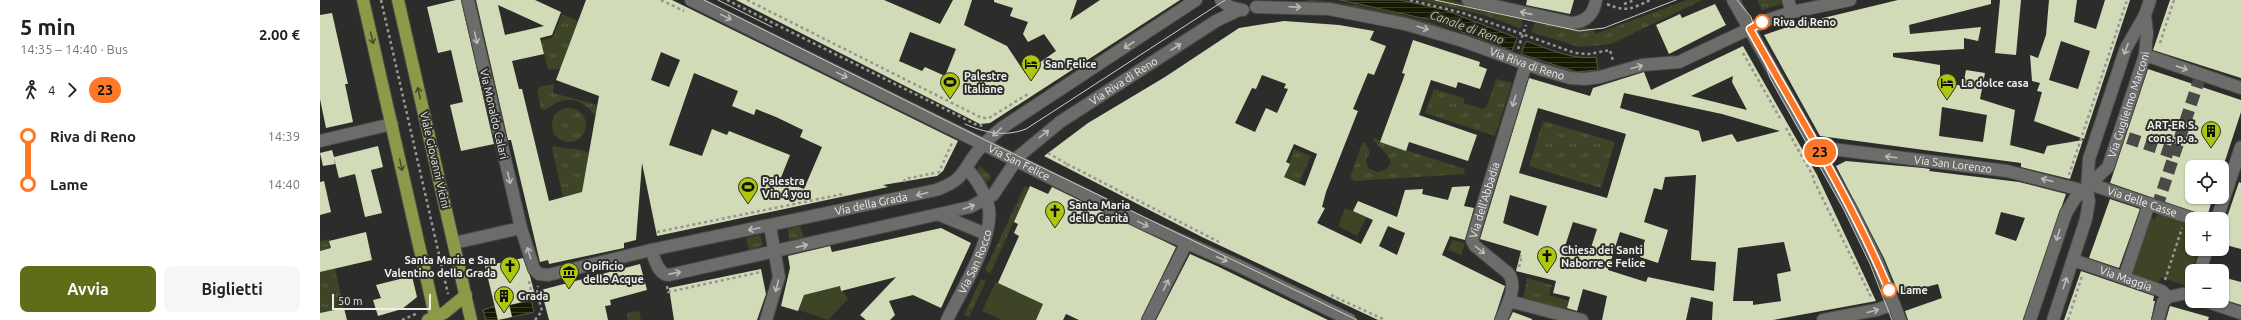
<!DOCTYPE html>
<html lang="it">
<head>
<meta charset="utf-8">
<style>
  :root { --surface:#fff; --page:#f6f6f6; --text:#222; --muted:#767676; --accent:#616c18 }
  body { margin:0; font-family:Ubuntu,sans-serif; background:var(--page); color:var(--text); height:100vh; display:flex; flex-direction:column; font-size:15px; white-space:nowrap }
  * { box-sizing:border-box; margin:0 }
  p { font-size:13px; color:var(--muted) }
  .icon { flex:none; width:22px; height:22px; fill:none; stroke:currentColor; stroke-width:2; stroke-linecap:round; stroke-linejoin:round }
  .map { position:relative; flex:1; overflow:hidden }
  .details { display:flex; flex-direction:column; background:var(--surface); width:320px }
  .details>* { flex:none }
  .badge { padding:0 8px; border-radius:13px; font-size:14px; line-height:26px }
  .buttons { position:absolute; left:1865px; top:160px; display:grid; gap:8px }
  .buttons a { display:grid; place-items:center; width:44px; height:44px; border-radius:8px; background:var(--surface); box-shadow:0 1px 3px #0004; font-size:20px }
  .scale { position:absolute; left:12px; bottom:10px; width:99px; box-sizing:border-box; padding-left:4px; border:2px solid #eeeeec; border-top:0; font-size:11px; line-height:14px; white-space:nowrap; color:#eeeeec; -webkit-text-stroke:3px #2c2d2a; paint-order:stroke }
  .map>.badge { position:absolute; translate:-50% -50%; box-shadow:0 0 0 2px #fff }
  .legs { display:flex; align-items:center; gap:6px; height:44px; padding:0 20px; font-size:13px }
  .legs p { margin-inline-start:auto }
  .head { display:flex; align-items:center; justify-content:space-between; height:68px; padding:0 20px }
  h1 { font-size:22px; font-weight:600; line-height:30px }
  .cta { display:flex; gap:8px; margin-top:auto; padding:8px 20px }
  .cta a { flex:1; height:46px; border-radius:8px; background:var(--accent); color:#fff; font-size:16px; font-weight:600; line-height:46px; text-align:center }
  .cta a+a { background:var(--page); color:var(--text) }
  ul { padding:0 20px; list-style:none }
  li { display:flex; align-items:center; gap:14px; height:48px; font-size:15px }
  li i { display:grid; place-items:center; width:6px; height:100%; margin:0 5px; background:currentColor }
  li i::after { content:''; width:10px; height:10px; margin:-5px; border:3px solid; border-radius:50%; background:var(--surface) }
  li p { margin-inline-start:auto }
  li:first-child i { background:linear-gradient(#0000 50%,currentColor 0) }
  li:last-child i { background:linear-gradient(currentColor 50%,#0000 0) }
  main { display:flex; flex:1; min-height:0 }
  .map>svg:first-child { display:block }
  .grass { fill:url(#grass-tufts) }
  .green { fill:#3e4426 }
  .water { fill:url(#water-rules); stroke:#565a47 }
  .building { fill:#d2dbb7; fill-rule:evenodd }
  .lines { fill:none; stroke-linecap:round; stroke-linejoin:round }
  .minor-tunnel { stroke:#494a47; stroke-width:12; stroke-dasharray:12 6; stroke-linecap:butt }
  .minor-casing { stroke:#484946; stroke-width:14 }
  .major-casing { stroke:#484946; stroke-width:14 }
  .path { stroke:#969794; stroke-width:2.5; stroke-dasharray:3 3; stroke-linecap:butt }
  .minor { stroke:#6c6d6a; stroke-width:12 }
  .major { stroke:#8c9948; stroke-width:12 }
  .tram { stroke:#ccccca; stroke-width:1 }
  .oneway { stroke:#babab8 }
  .oneway2 { stroke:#494d33 }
  .line-1-casing { stroke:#fff; stroke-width:9 }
  .line-1 { stroke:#ff7827; stroke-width:6 }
  .stop-1-dot { fill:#fff; stroke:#ff7827; stroke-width:2 }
  .labels { text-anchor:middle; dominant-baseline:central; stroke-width:4; stroke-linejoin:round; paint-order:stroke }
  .stop-label { font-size:11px; font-weight:bold; fill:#eeeeec; stroke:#2c2d2a; text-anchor:start }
  .poi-label { font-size:11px; font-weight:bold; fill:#eeeeec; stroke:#2c2d2a; text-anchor:start }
  .street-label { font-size:11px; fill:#eeeeec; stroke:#2c2d2a }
  .water-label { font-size:12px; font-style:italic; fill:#bdc990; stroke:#2c2d2a }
</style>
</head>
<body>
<main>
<section class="details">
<div class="head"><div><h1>5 min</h1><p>14:35 – 14:40 · Bus</p></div><b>2.00 €</b></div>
<div class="legs"><svg class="icon" aria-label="walk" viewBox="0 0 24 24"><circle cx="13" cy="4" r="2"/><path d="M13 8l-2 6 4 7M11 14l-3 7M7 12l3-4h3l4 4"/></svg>4<svg class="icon" aria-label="forward" viewBox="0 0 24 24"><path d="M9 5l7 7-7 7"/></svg><b class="badge" style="background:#ff7827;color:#111">23</b></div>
<ul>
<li><i style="color:#ff7827"></i><b>Riva di Reno</b><p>14:39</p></li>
<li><i style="color:#ff7827"></i><b>Lame</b><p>14:40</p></li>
</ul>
<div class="cta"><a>Avvia</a><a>Biglietti</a></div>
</section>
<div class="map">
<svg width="1921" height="320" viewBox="0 0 1921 320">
  <defs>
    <pattern id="grass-tufts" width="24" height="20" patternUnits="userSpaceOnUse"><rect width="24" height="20" fill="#3e4426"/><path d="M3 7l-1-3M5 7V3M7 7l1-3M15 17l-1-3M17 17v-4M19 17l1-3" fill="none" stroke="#5a5f46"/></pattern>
    <pattern id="water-rules" width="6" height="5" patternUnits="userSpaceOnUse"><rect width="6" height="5" fill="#151a00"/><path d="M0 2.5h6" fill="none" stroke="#373c25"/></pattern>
  </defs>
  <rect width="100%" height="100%" fill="#2c2d2a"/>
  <path class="grass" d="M988,0C1014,0 1113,18 1133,32L980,3Z
    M1099,0H1129L1203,17L1202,27L1200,28L1164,15Z
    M1367,0H1382L1291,44L1260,47L1211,32L1216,20L1248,27L1271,28L1276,34L1278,33Z
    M1437,0H1460L1462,4L1442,10Z
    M242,14L258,21L240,69L228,70L221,41L233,37Z
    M1176,79L1192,83L1175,136L1105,113L1114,89L1144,98V103L1163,109L1167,106Z
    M234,84L233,93L278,105L276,116C272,113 270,109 267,107C253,95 238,100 225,110L221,109L217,90L220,87Z
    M232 125a17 17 0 1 1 34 0a17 17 0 1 1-34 0Z
    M1223,121L1295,142L1281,188L1209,166Z
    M1054,138L1060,141V142L1145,169L1144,174L1035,181L1030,178L1042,143L1045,142L1050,152L1046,160L1048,168L1057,172C1087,166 1058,148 1053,139Z
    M234,146C245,150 259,147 269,153L262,192L243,197L232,148Z
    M974,149L991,156L979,183L964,177Z
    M660,166L672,177L664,185L655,172Z
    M705,186L709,188L670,274L665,270Z
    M480,226L484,238L469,240L468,229Z
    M440,235L443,245L429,250L426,238Z
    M9,239L11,248L0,251V241Z
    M15,269L24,308L0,313V272Z
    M1207,278L1232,285L1229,295L1249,301L1246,311L1203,300Z
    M661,279L666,281L649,317L644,315Z
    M319,311L321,320H308L307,313Z"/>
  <path class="green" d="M1025,208L1047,217L1037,236L1018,226Z
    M1838,211L1872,222V249H1879L1866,286L1841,277L1838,285L1809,275L1828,217L1835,220Z
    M1132,240L1145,243L1141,255L1128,250Z
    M676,282L723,304L716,320H682L662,311Z
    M520,286L528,299L508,320L479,310L484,295Z"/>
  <path class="water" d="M1020,0H1080L1125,10L1197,38L1192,51L1111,20Z
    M1206,41C1229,49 1252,60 1276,57L1278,70L1257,72L1201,54Z
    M211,300L214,312L192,317L189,305Z
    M175,306L178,320H166L163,310Z"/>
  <path class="building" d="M136,0H141L174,144L141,151L130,105L143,102L131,50L118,53L107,7Z
    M156,0H215L241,12L232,35L220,38L224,54L192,61L199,89H202L229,201L262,192L279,96L236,80L266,0H352L638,141L623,171L617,176L563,185L568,187L337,236L322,163L316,240L304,243V248L229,264L228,260L220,262L191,140H188ZM178,5L224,26L185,35ZM341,52L360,60L349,87L331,80ZM374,73L418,91L412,106L434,115L436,109L456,117L483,130L480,137L502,147L484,189L460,180L470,155L409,131L407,135L392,129L382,156L349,145Z
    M416,0H564L620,24L633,0H652L644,25L687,46L705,73L736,51L724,34L708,42L703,34L708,22L690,16L693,8L674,2V0H757L750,20L780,0H860L670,123L660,124ZM590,32L636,49L625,76L605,67L602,71L579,61Z
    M1207,0H1254L1250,14L1206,5Z
    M1578,0H1671V4L1589,25L1590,34L1661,27L1658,41L1644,38V49L1573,53V57L1620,65V82L1643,86L1646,70L1665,73L1660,99L1695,110L1690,145L1724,154L1727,146L1763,140L1750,179L1701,167V163L1500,136L1444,35L1470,26ZM1622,107L1667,115L1663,142L1619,136Z
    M1680,0H1701L1696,55L1675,53Z
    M1729,0H1757L1754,22L1776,29L1785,0H1810L1764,139L1714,121L1722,92L1717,91L1720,83L1712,81L1710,55L1718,58L1726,35ZM1741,41L1770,51L1758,89L1729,80Z
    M1850,0H1921V78L1833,50Z
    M1395,4L1406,25L1349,54L1336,25L1360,14L1362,18Z
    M12,13L28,84H25L33,122L6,128L0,99V15Z
    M964,21L1019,25L1054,31L1050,40L1066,46L1054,75L1048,73L1033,109L1038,111L1006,192L1002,207L1005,208L997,223L1041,244L1053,220L1033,211L1038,201L1077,217L1085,190L1103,189L1102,194L1128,200L1132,187L1150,186L1144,206L1154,208L1145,240L1130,236L1122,255L1185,286L1174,320H1058L882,237L724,156L768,123L845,77L919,28ZM942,75L966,84L964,88L968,89L957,113L946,108L935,132L915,123L932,88L936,89ZM974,144L997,154L985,186L964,177L970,164L966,162ZM1068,226L1085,233L1077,255L1059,246Z
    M1093,40L1160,62L1159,66L1167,69L1160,89L1138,82L1136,88L1111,80L1099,115L1157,135L1148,161L1089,142L1086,151L1060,142L1085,74L1082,73Z
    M1423,46L1497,175L1556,301L1453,320H1392L1393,302L1371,297L1366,320H1282L1287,296L1263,289L1257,311L1247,308L1250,297L1233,293L1236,281L1196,271L1201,251L1160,239L1209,78L1270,96L1273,88L1324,72L1331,90ZM1413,76L1412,82L1427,110L1371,96ZM1304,93L1402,114L1460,131L1417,142L1412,134L1382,142L1379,131L1300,108ZM1218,108L1306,134L1287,198L1199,173ZM1376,175L1371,260L1396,262L1394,291L1328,277L1326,282L1288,270L1300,232L1325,240L1320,257L1338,263L1348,230L1324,222L1334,188L1342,190L1345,177ZM1190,195L1227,206L1218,236L1183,223ZM1253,222L1277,229L1269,254L1245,246ZM1464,242L1471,271L1457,274L1461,301L1433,305V301H1413L1418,248Z
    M1828,69L1921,100V112L1903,167H1872V197H1893L1887,217L1790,183Z
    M58,146L63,167L51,170L62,213L45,217L35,174L19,178L14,158L15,164L3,166L0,153L12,150L14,157Z
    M1526,161L1603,168L1610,169L1609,171L1699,182L1746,194L1703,320H1588L1585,311L1622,298L1618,284L1579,294L1564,258L1516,166ZM1681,212L1705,218L1696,241L1675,234Z
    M4,181L11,212L0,215V182Z
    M1919,182L1921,183V249L1902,244L1905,223Z
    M710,186L728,194L732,187L856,247L821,320H759L746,314L743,320H716L723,304L678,283L699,236L694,233L698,224L694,222Z
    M1790,199L1820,209L1799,268L1769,258Z
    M621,228L651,243L621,308L593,295L569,301L575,315L570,320H546L540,315L576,277L521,291L520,286L484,295L478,311L461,306L470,268L468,256L510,246L512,252Z
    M46,232L52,260L0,272V251L11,248L9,241Z
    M870,254L897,266L1008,320H836Z
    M203,258L210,276L216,299L189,305L192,317L178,320L165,266Z
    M320,264L327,290L290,300L291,305L285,306L288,320H229L221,290Z
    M441,269L446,294L437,320H354L349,288Z
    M1761,271L1834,296L1833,301H1835L1831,320H1744Z
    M92,276L97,297L82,309L58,316L53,300L61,298L56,285Z
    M1902,277L1921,282V305L1902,299Z
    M1850,306L1889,317L1888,320H1846Z
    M24,308L27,320H0V313Z
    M1193,312L1212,319V320H1189Z"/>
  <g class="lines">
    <path class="minor-tunnel" d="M1808,138L1854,153
      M1837,207L1881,74"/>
    <g class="minor-casing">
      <g id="minor">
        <path id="s1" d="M371,0L826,225L917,265L1030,320"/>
        <path d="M901,0L910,7L923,10"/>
        <path d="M1148,0L1252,23C1266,22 1274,14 1276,0"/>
        <path d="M1413,0L1531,209L1557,261L1580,320"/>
        <path d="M1468,0L1472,12"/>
        <path id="s2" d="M936,7L1009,9L1085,24L1143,41L1223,70L1250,78L1265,79L1280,77L1322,65L1359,62L1448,20L1472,12L1530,0"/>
        <path d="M1825,55L1921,88"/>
        <path d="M0,141L72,124"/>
        <path id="s3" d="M1498,149H1512L1687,171L1765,191"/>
        <path id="s4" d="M1770,184L1874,219"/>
        <path id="s5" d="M1769,185L1788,167L1825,55L1827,33L1825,15"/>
        <path d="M620,215L666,234"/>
        <path d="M1897,219L1921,147"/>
        <path id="s6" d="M201,228L214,269L219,274L228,275L331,250L616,190C643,180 641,174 656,153C664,143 673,135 683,127L876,0"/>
        <path d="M134,243L201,228L148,0"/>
        <path id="s7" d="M331,250C335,259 338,275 349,275L650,207L673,195L699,156L740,122L896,21L919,10"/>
        <path id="s8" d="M1753,260L1842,291L1848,297"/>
        <path d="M1880,271L1887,249"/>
        <path d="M1804,278L1829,204"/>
        <path d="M1848,297L1872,292"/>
        <path d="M1189,301L1262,320"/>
        <path d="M1885,301L1921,313"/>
        <path d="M446,320L459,277L450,226"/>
        <path id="s9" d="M627,320C641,291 673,241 669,209C667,196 656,178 647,169"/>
        <path d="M828,320L866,244"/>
        <path id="s10" d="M1181,320C1186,307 1199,286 1188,273L1155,246L1152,240L1206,64"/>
        <path d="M1503,320L1556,310L1574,304"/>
        <path d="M1710,320L1746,213L1756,197L1767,190"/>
        <path d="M1733,320L1766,219L1769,201L1767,190L1769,159L1806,48L1825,15L1830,0"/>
        <path d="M1838,320L1843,302L1848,297"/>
      </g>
    </g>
    <g class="major-casing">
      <path id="major" d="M43,0L116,320
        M78,0L151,320
        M108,320L124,313L146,295"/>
    </g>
    <path class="path" d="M61,0L128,294
      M341,0L364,11
      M407,0L657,125L665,126
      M427,0L662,118H669L708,94
      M1090,0L1143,13L1255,53L1269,54L1290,50L1293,61
      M1287,4C1308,13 1311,8 1331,0
      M1304,4L1315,0
      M1840,43L1854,0
      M1198,49L1206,25
      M1423,53L1461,120
      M1466,128L1493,176V179L1552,299
      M728,153L747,164L746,167
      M747,164L899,242
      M1749,175L1807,0
      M584,182L585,179L619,172L632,143
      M337,232L523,194L525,196
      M1199,267L1202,256H1200
      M1845,280L1862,228
      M209,281L213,300
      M347,286L348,292L441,272
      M1011,295L1065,320
      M82,320L98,313
      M215,320L222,311L217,293L218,286
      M1748,320L1762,276"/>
    <use href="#minor" class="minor"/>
    <use href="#major" class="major"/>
    <path class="tram" d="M384,0L667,141L1037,320
      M398,0L452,27
      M1115,0L1259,31L1284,28L1356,0
      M1417,0L1431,17L1450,78L1524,210L1550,264L1572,320
      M645,124C665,133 685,137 706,129L905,0"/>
  </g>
  <defs><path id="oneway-shaft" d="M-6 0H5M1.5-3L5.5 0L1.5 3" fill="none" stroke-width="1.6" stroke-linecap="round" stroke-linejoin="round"/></defs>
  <g class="oneway">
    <use href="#oneway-shaft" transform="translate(975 7) rotate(2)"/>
    <use href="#oneway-shaft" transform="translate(1206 13) rotate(-167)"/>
    <use href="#oneway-shaft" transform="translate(406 17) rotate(26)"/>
    <use href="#oneway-shaft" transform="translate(1103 28) rotate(17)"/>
    <use href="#oneway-shaft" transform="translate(156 38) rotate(77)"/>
    <use href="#oneway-shaft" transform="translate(809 45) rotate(147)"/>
    <use href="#oneway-shaft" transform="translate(856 47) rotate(-33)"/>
    <use href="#oneway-shaft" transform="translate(1806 49) rotate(111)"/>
    <use href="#oneway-shaft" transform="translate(1317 67) rotate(-15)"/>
    <use href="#oneway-shaft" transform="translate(1862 68) rotate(19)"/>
    <use href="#oneway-shaft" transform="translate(522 75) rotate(26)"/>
    <use href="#oneway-shaft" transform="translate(1194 101) rotate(107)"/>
    <use href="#oneway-shaft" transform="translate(677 132) rotate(138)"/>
    <use href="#oneway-shaft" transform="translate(724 134) rotate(-38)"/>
    <use href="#oneway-shaft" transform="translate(1571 157) rotate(-173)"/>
    <use href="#oneway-shaft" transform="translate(189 178) rotate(77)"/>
    <use href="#oneway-shaft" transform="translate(1727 180) rotate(-165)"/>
    <use href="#oneway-shaft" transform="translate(602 194) rotate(166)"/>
    <use href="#oneway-shaft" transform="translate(649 207) rotate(-20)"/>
    <use href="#oneway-shaft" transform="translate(823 224) rotate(26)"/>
    <use href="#oneway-shaft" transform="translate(434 229) rotate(168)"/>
    <use href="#oneway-shaft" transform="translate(1738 235) rotate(108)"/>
    <use href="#oneway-shaft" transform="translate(482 246) rotate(-13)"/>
    <use href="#oneway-shaft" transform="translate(1160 250) rotate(39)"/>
    <use href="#oneway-shaft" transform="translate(209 253) rotate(-107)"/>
    <use href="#oneway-shaft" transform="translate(902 259) rotate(23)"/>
    <use href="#oneway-shaft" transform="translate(355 273) rotate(-11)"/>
    <use href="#oneway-shaft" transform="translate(1745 283) rotate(-72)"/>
    <use href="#oneway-shaft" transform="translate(846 285) rotate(-64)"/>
    <use href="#oneway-shaft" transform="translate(457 286) rotate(104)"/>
    <use href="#oneway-shaft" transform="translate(1553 311) rotate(-15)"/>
  </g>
  <g class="oneway2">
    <use href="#oneway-shaft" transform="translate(52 38) rotate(77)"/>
    <use href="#oneway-shaft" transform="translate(99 93) rotate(-103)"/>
    <use href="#oneway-shaft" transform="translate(81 165) rotate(77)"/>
  </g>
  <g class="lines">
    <g class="line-1-casing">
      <path id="line-1" d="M1442,22L1430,29C1478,115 1531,199 1569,290"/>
    </g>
    <use href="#line-1" class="line-1"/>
  </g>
  <defs>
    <g id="hotel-pin" transform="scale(1)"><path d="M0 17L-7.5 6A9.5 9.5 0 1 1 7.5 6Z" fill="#aec60b" stroke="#2c2d2a"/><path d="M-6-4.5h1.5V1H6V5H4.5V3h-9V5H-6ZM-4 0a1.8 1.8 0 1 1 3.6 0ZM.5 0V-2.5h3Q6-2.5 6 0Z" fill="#111"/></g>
    <g id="stadium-pin" transform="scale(1)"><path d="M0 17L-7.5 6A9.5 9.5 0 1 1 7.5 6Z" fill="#aec60b" stroke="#2c2d2a"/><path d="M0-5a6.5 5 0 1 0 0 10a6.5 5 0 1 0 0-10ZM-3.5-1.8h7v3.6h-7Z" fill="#111"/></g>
    <g id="building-pin" transform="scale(1)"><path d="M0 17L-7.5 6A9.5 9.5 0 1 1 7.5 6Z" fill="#aec60b" stroke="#2c2d2a"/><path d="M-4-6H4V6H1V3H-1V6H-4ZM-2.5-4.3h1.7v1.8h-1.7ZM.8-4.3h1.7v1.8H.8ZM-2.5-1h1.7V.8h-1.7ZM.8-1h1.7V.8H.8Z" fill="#111"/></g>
    <g id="church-pin" transform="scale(1)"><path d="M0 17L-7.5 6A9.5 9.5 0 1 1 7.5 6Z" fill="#aec60b" stroke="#2c2d2a"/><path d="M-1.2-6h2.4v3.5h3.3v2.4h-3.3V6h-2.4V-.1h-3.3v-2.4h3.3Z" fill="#111"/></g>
    <g id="museum-pin" transform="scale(1)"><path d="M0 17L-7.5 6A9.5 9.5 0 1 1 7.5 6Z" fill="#aec60b" stroke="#2c2d2a"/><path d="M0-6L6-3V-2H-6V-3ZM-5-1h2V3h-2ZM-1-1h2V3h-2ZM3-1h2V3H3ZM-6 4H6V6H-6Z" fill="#111"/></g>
  </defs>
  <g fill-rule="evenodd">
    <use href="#hotel-pin" x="711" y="64"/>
    <use href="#stadium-pin" x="630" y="82"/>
    <use href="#hotel-pin" x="1627" y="83"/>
    <use href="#building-pin" x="1891" y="131"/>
    <use href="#stadium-pin" x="428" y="187"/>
    <use href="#church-pin" x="735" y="211"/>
    <use href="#church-pin" x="1227" y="256"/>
    <use href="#church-pin" x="190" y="266"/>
    <use href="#museum-pin" x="249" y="272"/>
    <use href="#building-pin" x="184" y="296"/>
  </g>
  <g class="stop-1-dot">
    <circle cx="1442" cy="22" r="7"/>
    <circle cx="1569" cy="290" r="7"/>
  </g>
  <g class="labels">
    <g class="stop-label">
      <text x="1453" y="22">Riva di Reno</text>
      <text x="1580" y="290">Lame</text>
    </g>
    <g class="poi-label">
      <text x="725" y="64">San Felice</text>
      <text x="644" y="76">Palestre<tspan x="644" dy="13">Italiane</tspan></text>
      <text x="1641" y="83">La dolce casa</text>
      <text x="1877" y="125" text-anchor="end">ART-ER S.<tspan x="1877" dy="13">cons. p. a.</tspan></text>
      <text x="442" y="181">Palestra<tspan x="442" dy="13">Vin 4 you</tspan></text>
      <text x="749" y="205">Santa Maria<tspan x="749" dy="13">della Carità</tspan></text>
      <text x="1241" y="250">Chiesa dei Santi<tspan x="1241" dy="13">Naborre e Felice</tspan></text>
      <text x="176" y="260" text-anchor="end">Santa Maria e San<tspan x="176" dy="13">Valentino della Grada</tspan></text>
      <text x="263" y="266">Opificio<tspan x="263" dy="13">delle Acque</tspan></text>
      <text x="198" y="296">Grada</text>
    </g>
    <g class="street-label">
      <text stroke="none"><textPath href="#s2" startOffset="279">Via Riva di Reno</textPath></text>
      <text stroke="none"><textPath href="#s7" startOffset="543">Via Riva di Reno</textPath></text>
      <text stroke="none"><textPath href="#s5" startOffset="92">Via Guglielmo Marconi</textPath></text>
      <text transform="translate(174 114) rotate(77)">Via Monaldo Calari</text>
      <text transform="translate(115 160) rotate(77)">Viale Giovanni Vicini</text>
      <text stroke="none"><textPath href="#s1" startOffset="366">Via San Felice</textPath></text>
      <text stroke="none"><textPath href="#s3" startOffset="136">Via San Lorenzo</textPath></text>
      <text stroke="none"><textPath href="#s10" startOffset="141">Via dell'Abbadia</textPath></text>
      <text stroke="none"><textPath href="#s4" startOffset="55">Via delle Casse</textPath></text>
      <text stroke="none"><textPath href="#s6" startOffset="390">Via della Grada</textPath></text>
      <text stroke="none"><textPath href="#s9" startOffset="65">Via San Rocco</textPath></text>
      <text stroke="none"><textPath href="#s8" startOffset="56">Via Maggia</textPath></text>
    </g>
    <g class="water-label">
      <text transform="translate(1147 27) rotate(20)">Canale di Reno</text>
    </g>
  </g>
</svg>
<div class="buttons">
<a><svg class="icon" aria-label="locate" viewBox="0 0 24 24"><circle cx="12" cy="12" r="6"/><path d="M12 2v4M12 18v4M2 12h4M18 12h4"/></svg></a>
<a>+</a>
<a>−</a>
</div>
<div class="scale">50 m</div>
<b class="badge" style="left:1500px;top:152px;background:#ff7827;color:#111">23</b>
</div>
</main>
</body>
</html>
